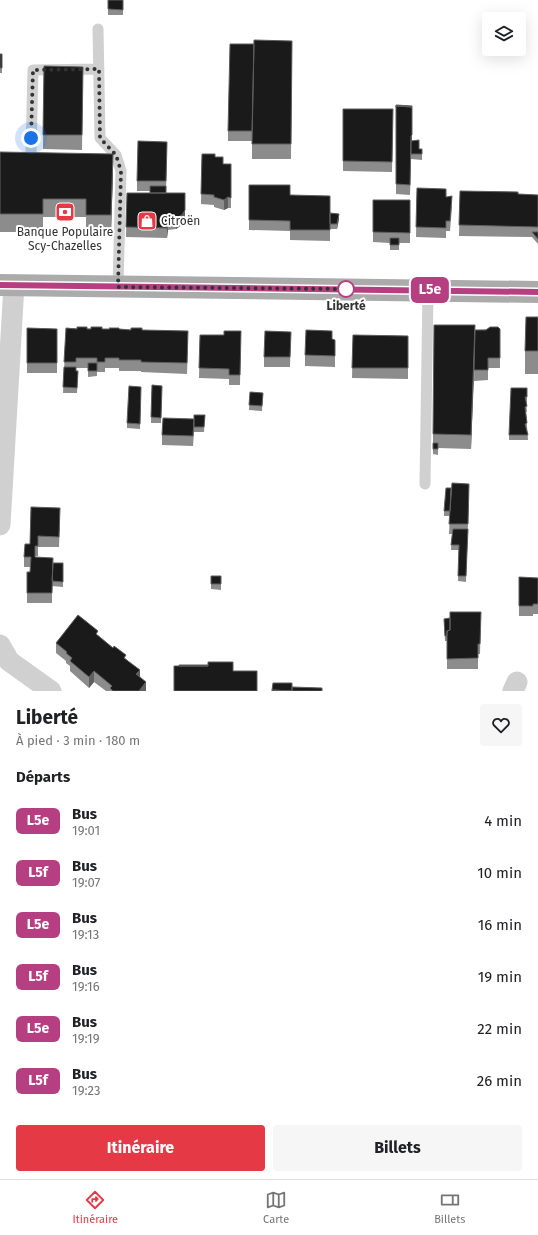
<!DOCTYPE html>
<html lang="fr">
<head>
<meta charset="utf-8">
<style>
  :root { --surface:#fff; --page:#f6f6f6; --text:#202124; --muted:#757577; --line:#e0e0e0; --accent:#e63946 }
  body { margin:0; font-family:"Fira Sans",sans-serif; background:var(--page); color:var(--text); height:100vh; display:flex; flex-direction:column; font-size:15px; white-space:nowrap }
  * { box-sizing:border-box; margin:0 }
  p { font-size:13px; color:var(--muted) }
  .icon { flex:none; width:22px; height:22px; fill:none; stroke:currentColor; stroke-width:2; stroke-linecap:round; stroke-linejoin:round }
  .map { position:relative; height:691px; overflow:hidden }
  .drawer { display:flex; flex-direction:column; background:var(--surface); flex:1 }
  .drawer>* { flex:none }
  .badge { padding:0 8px; border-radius:6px; font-size:14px; line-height:26px }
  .fabs { position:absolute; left:482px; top:12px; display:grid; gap:8px }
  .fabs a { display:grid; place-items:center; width:44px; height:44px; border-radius:4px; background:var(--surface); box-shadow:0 4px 16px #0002; font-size:20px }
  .you { position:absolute; width:20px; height:20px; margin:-10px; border:3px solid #fff; border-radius:50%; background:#1a73e8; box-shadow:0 0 0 6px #1a73e833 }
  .map>.badge { position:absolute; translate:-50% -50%; box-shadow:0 0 0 2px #fff }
  h2 { padding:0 16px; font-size:15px; line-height:36px }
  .round { display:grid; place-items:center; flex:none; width:42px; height:42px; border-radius:4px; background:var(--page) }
  .head { display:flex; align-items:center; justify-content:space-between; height:68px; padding:0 16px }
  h1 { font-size:19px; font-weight:700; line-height:30px }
  .button { display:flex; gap:8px; margin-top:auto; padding:8px 16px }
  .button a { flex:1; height:46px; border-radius:4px; background:var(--accent); color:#fff; font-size:16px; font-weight:700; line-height:46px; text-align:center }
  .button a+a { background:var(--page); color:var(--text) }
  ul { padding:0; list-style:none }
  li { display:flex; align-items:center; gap:12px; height:52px; padding:0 16px }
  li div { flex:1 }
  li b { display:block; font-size:15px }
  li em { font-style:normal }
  li .badge { min-width:44px; font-weight:700; text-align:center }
  .menu { display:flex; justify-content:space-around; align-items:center; height:56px; border-top:1px solid var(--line); background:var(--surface); font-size:11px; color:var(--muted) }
  .menu a { display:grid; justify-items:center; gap:2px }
  .menu .current { color:var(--accent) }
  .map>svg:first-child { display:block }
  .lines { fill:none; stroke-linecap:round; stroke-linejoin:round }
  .service { stroke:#d0d0d0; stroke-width:11 }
  .minor { stroke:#d0d0d0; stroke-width:21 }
  .primary { stroke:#ababab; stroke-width:22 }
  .wall { fill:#8c8c8c }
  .shaded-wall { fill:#5f5f5f }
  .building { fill:#1a1a1a; stroke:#5f5f5f }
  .line-casing { stroke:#fff; stroke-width:9 }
  .line { stroke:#b63f82; stroke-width:6 }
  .walk { stroke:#333; stroke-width:4; stroke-dasharray:0 7.2 }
  .stop-dot { fill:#fff; stroke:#b63f82; stroke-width:2 }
  .labels { text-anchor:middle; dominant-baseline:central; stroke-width:4; stroke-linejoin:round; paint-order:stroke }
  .poi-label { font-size:12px; fill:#333; stroke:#fff; text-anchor:start }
  .stop-label { font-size:12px; font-weight:bold; fill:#333; stroke:#fff }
</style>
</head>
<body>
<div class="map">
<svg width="538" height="691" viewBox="0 0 538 691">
  <rect width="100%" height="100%" fill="#fff"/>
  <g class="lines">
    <path class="service" d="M98,29L100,138L116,155L121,171L118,287
      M31,151L33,70L99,69
      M425,484L428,290"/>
    <path class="minor" d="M0,525L14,285
      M0,645L9,661L51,691
      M513,691L517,682"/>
    <path class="primary" d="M0,285L538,292"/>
  </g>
  <path class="wall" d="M108,0H123V15H108Z
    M292,41L291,159H252V141H228V131L254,44Z
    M0,54H2V73H0Z
    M44,66L83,67L82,150L43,149Z
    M396,105L412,141L419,149H422V160L411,159L410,195L396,194Z
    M343,109H393L392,172L343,171Z
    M167,142L166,193L185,220L182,225L176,229L168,230L167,238L126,237L127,193H150V191H137V181Z
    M0,152L113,172L111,233H86V217H43V232H0Z
    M202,154L215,157L223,164H231V208H228L224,210L214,207V205L201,204Z
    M249,185L290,195L330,213L339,219L337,229H330V241L290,240V231L249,230Z
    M417,188L446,197L452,207L450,231H446V238L416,237Z
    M460,191L518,194L538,195V244L532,237L459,236Z
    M373,200H410V243H399V250H390V243L373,242Z
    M538,317V374H525V351Z
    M27,328L57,329V373H27Z
    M66,328L142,330L188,341L187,374L141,372V371H119V368H105V372H97V370V376L88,377V368H76V371L78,376L77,393H63Z
    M500,329V368H488V380L474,381L475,354L471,449L438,448V455L433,454V434L475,330Z
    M241,331L240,385H229V379L199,378L200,335H224Z
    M291,332L290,367H264V357Z
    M353,335L408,336V379L352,378Z
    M332,339L335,350V367L305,366V355Z
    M152,385L162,386L161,423H151Z
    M527,388V402H526L527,412H526L528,440H509V435Z
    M141,392L140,429L127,428V423Z
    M250,392L263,393L262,411L249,410Z
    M205,415L204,432H194L193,446L162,445V435L194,419Z
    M469,494L466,582L458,581L459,550H451L452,534H449L450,516H444V511Z
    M31,507L60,518L59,547H38V556H35V557L53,563H63V587L52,586V603H27V572H30L31,567H24V557L30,544Z
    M211,576H221V590L211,589Z
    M519,577L538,578V614H533V616H519Z
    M481,612L480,654H478V669H447V641H445L444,619L450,618Z
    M98,635L126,659L140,676L146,691H106L94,682L89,688L70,671V666L66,663V661L56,653V643Z"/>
  <path class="shaded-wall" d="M412,135V146H411L410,195L411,136Z
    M113,154V172L111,233V215Z
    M185,193V220L182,225L176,229V218Z
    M228,197V208L224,210V200Z
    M339,214V219L337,229V224Z
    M168,220V230L167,238V228Z
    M475,325V340L471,449V435Z
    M140,670V680L136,674Z
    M94,671V682L89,688V677Z
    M146,682V691H139Z"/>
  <path class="building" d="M108,0H123V10L108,9Z
    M254,40L292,41L291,144H252Z
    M230,44H254L252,131H228Z
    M0,54H2V68H0Z
    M44,66L83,67L82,135H43Z
    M396,105L412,106V107L396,106V107Z
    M396,106L412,107V135L411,136L410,185L396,184Z
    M343,109H393L392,162L343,161Z
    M419,140V149H422V154H411V141Z
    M138,141L167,142L166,181H137Z
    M0,152L113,154L111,215H86V199H43V214H0Z
    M202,154H215V157H223V164H231V198L228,197L224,200L214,197V195L201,194Z
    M249,185H290V195L330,196V230H290V221L249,220Z
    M150,186H166V193H150Z
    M417,188L446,189V197L452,196L450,221H446V228L416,227Z
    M460,191L518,192V194L538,195V227L459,225Z
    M127,193H185V210L182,215L176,218L168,220L167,228L126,227Z
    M373,200H410V233L373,232Z
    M330,213L339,214L337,224H330Z
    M532,232H538V239Z
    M390,238H399V245H390Z
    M526,317H538V351H525Z
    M434,325H475L471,435L433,434Z
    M77,327H87V329H91V327H102V329H110L109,328H119V329L131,330V328H142V330L188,331L187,363L141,362V360H119V358H105V362H97V358H76V362H64L66,328L77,329Z
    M490,327H498L500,329V358H488V370H474L475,330H486Z
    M27,328L57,329V363H27Z
    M306,330L332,331V339L335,340V356L305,355Z
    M224,331H241L240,375H229V369L199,368L200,335H224Z
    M265,331L291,332L290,357H264Z
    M353,335L408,336V368H352Z
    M88,363H97V371H88Z
    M64,367H76V371H78L77,388L63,387Z
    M152,385L162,386L161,418L151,417Z
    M129,386L141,387L140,424L127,423Z
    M511,388H527V397H525L527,406L525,407L527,423L525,424L528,435H509Z
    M250,392L263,393L262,406L249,405Z
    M194,415H205L204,427H194Z
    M163,418L194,419L193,436L162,435Z
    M433,443H438V449H433Z
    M452,483L469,484L468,524H449Z
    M446,488H451L450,511H444Z
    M31,507L60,508L59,537L38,536V546H35V557L53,558L52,593H27V572H30L31,557H24L25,544H30Z
    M453,529H468L466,576H458L459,545H451Z
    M53,563H63V582L52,581Z
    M211,576H221V584H211Z
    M519,577L538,578V604H533V606H519Z
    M450,612H481L480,644H478V658L447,659V631L450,630Z
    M78,615L98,631L96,634L113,648L114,646L126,655L124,658L140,670L136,674L146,682L139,691H113L110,688L112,686L94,671L89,677L70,661L72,658L66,653L67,652L56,643Z
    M450,618V630L447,631V636H445L444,619Z
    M208,662H233V671H257V691H174V666H208Z
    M179,665H208V666H179Z
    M273,683H292V691L272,690Z
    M292,687L322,688V691H272V690L292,691Z"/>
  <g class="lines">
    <g class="line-casing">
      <path id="line" d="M0,285L538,292"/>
    </g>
    <use href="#line" class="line"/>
    <path class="walk" d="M31,138L33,70L99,69L100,138L116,155L121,171L118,287L346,289"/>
  </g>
  <defs>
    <g id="bank-square" transform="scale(1)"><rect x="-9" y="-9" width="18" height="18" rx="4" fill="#e63946" stroke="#fff"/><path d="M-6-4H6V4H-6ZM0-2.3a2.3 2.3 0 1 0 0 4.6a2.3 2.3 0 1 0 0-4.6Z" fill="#fff"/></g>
    <g id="shop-square" transform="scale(1)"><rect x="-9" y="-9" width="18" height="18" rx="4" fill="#e63946" stroke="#fff"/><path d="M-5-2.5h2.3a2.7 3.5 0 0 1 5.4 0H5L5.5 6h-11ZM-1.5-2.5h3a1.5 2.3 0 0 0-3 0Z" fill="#fff"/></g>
  </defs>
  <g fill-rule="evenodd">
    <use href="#bank-square" x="65" y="212"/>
    <use href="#shop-square" x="147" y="221"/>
  </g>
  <circle class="stop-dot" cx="346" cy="289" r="8"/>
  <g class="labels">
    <g class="poi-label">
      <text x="161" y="221">Citroën</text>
      <text x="65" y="232" text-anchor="middle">Banque Populaire<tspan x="65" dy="14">Scy-Chazelles</tspan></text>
    </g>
    <g class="stop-label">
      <text x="346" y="306">Liberté</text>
    </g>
  </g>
</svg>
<div class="fabs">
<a><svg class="icon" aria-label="layers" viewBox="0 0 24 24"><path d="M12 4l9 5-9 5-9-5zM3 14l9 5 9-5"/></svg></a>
</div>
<div class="you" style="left:31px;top:138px"></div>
<b class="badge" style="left:430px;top:290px;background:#b63f82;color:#fff">L5e</b>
</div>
<section class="drawer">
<div class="head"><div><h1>Liberté</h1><p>À pied · 3 min · 180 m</p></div><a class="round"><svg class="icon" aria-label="heart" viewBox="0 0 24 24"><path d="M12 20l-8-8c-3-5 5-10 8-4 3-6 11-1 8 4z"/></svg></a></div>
<h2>Départs</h2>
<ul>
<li><span class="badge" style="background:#b63f82;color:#fff">L5e</span><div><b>Bus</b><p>19:01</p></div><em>4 min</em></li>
<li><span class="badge" style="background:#b63f82;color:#fff">L5f</span><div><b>Bus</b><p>19:07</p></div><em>10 min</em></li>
<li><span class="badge" style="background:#b63f82;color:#fff">L5e</span><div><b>Bus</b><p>19:13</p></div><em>16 min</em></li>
<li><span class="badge" style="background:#b63f82;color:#fff">L5f</span><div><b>Bus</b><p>19:16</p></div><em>19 min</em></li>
<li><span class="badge" style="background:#b63f82;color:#fff">L5e</span><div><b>Bus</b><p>19:19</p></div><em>22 min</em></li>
<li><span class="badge" style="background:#b63f82;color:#fff">L5f</span><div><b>Bus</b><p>19:23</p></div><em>26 min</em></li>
</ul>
<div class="button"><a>Itinéraire</a><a>Billets</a></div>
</section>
<nav class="menu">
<a class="current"><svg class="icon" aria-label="directions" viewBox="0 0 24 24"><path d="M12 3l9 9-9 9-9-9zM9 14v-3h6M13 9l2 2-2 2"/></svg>Itinéraire</a>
<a><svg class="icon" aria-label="map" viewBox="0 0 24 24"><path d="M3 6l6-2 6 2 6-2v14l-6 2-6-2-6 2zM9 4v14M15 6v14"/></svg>Carte</a>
<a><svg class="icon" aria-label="tickets" viewBox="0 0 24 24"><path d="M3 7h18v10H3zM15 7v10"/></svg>Billets</a>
</nav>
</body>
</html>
